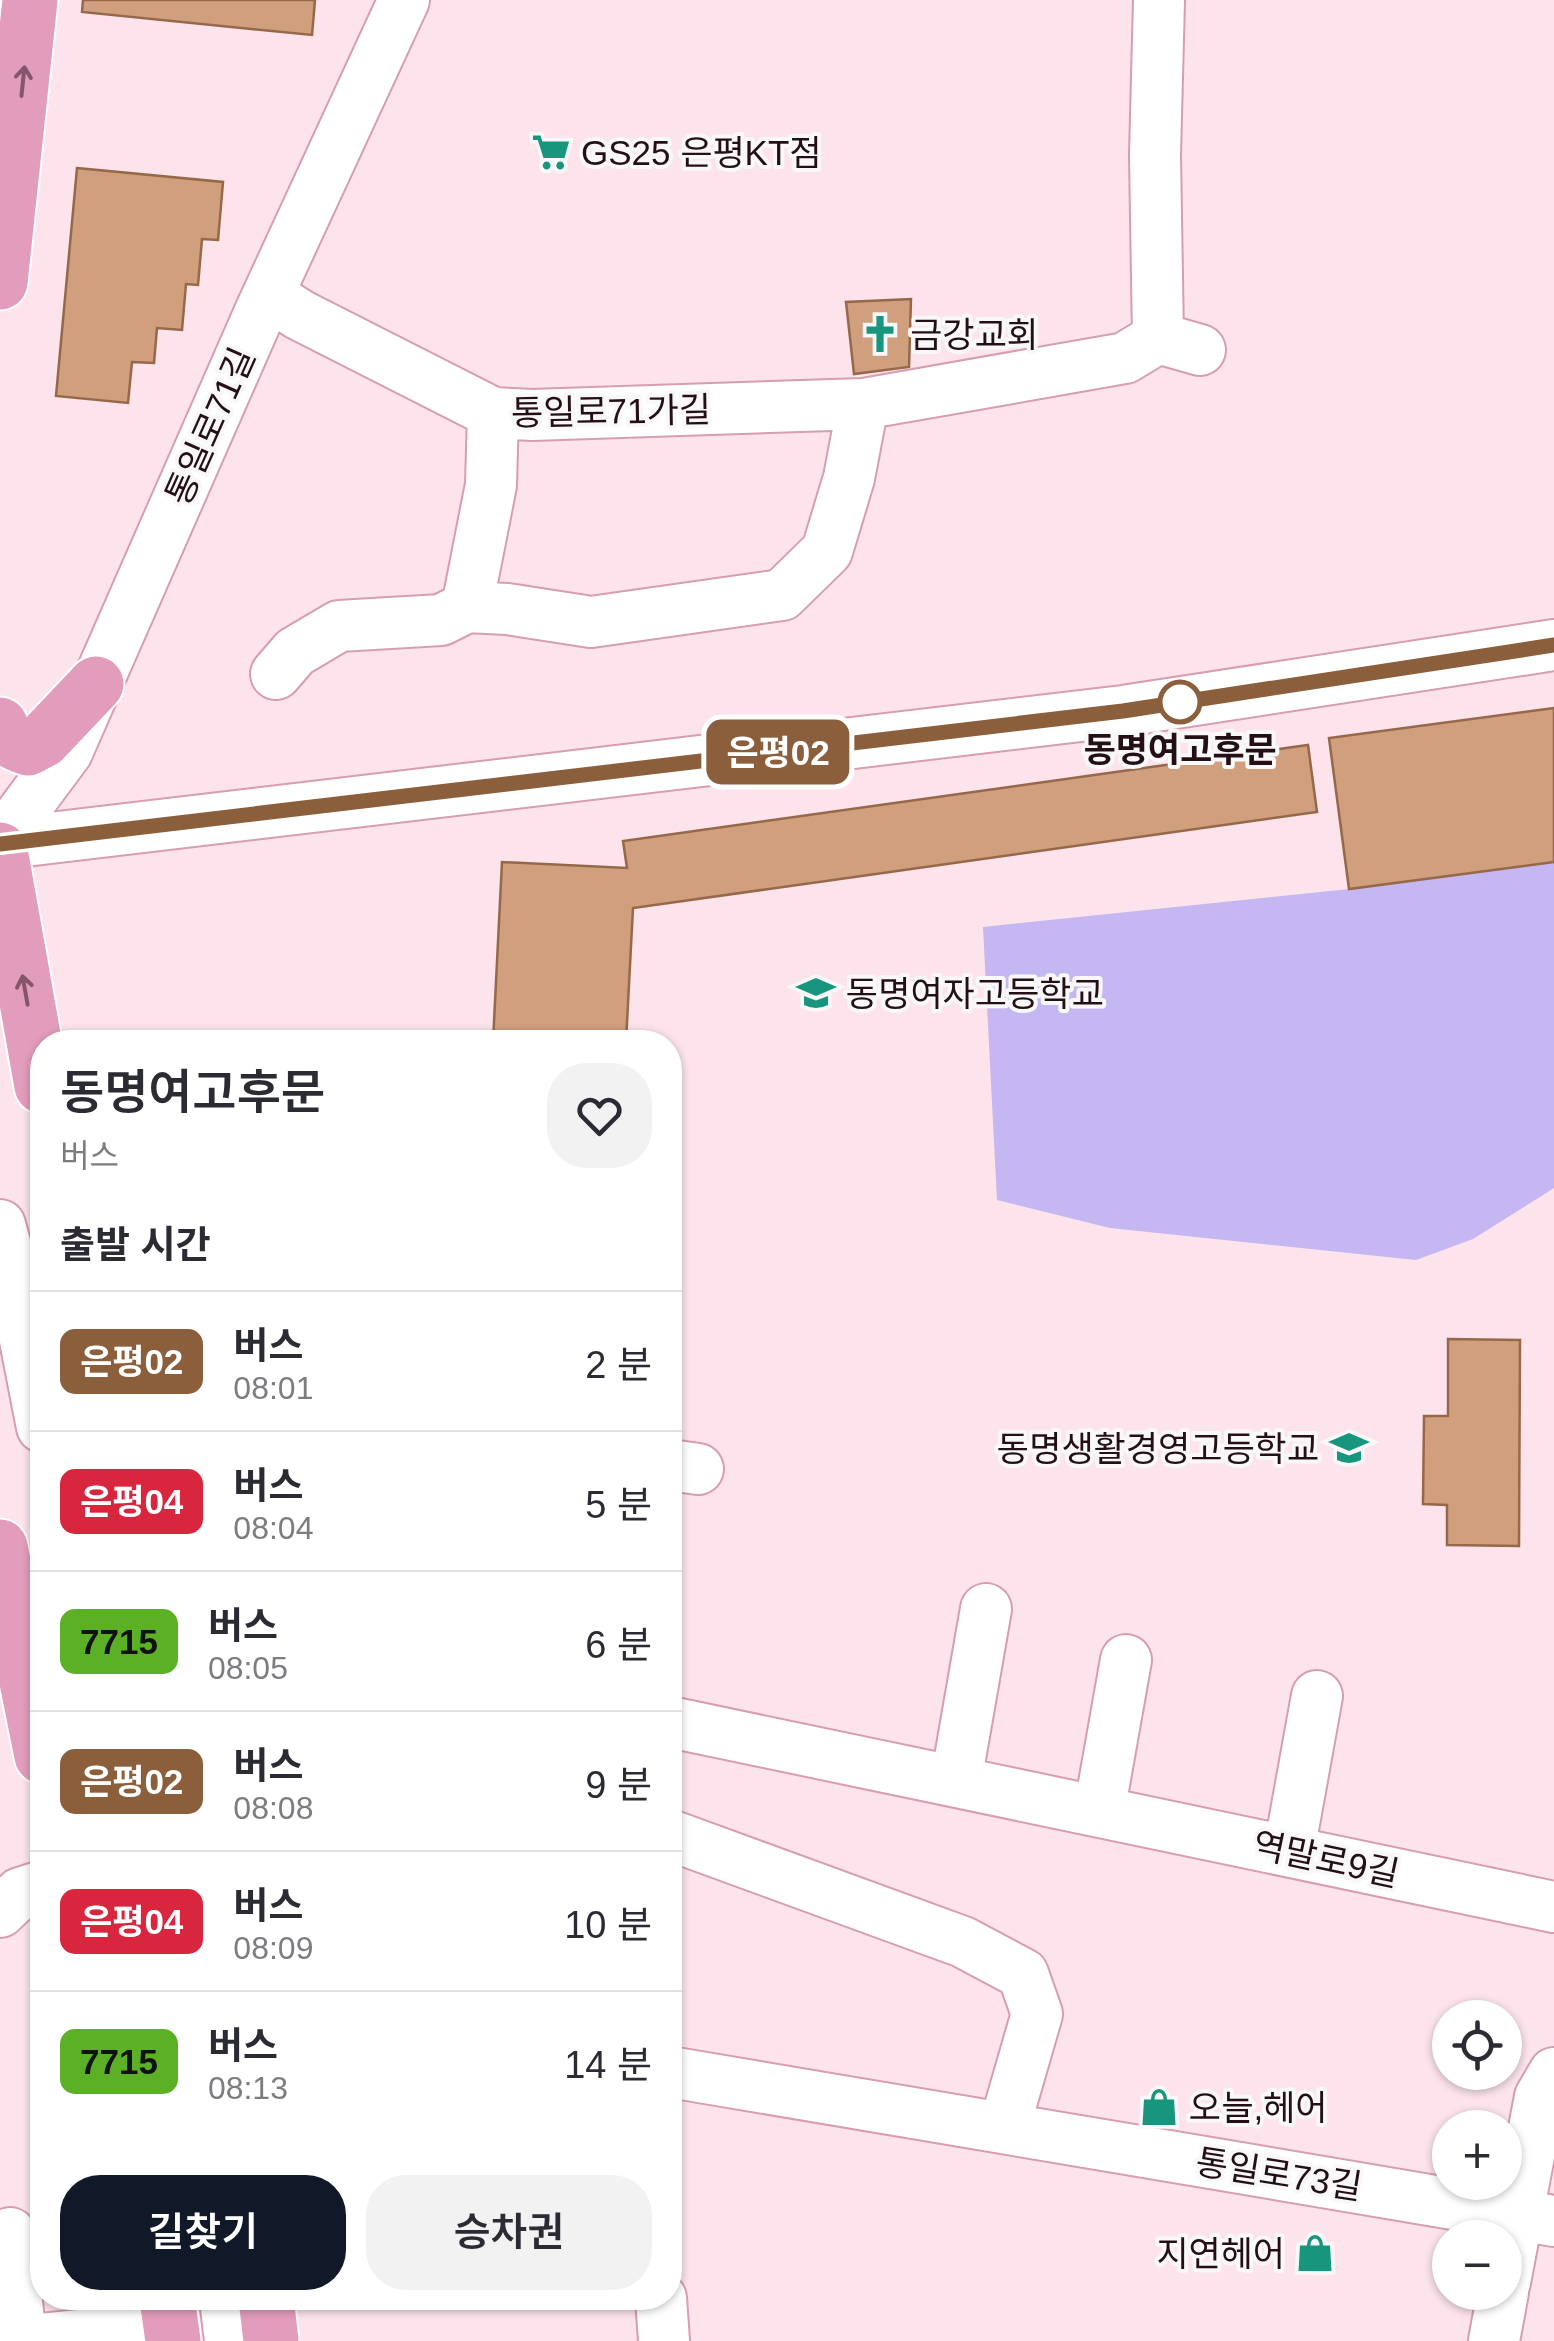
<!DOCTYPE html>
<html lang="ko">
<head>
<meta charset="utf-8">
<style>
  :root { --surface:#fff; --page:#f2f2f3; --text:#2b2b33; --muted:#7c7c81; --line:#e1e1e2; --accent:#111827 }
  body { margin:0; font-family:Helvetica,"Noto Sans KR",sans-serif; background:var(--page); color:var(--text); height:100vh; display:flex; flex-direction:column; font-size:38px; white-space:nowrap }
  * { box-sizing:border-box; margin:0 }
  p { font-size:32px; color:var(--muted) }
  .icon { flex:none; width:55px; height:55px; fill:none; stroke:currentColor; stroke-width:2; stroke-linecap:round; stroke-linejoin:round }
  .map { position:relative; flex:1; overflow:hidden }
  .sheet { position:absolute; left:30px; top:1030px; width:652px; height:1280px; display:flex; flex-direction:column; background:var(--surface); border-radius:40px; box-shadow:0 2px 8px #0004 }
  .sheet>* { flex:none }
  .badge { padding:0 20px; border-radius:15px; font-size:35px; line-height:65px }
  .buttons { position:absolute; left:1432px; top:2000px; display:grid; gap:20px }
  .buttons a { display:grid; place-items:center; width:90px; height:90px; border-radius:50%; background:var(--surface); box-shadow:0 2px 8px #0004; font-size:50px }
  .map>.badge { position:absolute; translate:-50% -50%; box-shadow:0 0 0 5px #fff }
  h2 { padding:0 30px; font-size:38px; line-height:90px }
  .round { display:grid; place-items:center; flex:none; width:105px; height:105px; border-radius:40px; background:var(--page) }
  .overview { display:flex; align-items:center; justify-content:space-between; height:170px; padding:0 30px }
  h1 { font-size:48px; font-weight:600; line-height:75px }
  .action { display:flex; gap:20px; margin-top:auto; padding:20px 30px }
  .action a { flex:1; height:115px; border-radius:40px; background:var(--accent); color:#fff; font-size:40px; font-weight:600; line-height:115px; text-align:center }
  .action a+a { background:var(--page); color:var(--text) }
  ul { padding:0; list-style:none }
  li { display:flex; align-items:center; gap:30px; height:140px; padding:0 30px; border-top:2px solid var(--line) }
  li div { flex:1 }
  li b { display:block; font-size:38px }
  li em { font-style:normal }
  li .badge { min-width:110px; font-weight:700; text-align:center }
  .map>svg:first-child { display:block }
  .green { fill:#c5b7f1 }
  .building { fill:#d09f7e; stroke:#966849; stroke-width:2.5 }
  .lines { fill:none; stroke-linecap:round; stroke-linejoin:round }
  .minor-casing { stroke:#d79db2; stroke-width:54 }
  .major-casing { stroke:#fff; stroke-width:59 }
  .minor { stroke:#fff; stroke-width:50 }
  .major { stroke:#e39dbc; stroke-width:55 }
  .oneway { stroke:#84566a }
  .line-casing { stroke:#fff; stroke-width:22 }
  .line { stroke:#8b5e3c; stroke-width:15 }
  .stop-dot { fill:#fff; stroke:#8b5e3c; stroke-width:5 }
  .labels { text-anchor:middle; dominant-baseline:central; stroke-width:8; stroke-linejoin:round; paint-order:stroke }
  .poi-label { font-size:35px; fill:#240f17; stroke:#f8f8f8; text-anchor:start }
  .street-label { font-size:35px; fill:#240f17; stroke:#f8f8f8 }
  .stop-label { font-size:35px; font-weight:bold; fill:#240f17; stroke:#f8f8f8 }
</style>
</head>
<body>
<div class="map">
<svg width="1554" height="2341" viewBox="0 0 1554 2341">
  <rect width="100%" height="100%" fill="#fce3ec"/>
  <path class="green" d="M1554,862V1188L1473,1239L1416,1260L1110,1228L997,1200L983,927L1349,889Z"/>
  <path class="building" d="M83,0H315L312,35L82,12Z
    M77,168L223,182L218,240L202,239L198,285L186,284L182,330L157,328L154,363L132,362L128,403L56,396Z
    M911,299L909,367L854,374L846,302Z
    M1554,708V862L1349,889L1329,738Z
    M1308,745L1317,812L633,908L626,1042H493L502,862L627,868L623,841Z
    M1448,1339L1520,1340L1519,1546L1447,1545V1505L1423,1504L1424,1416H1448Z"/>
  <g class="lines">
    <g class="minor-casing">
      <path id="minor" d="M1159,0L1155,155L1158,338L1200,350
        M268,295L300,315L493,413L532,415L863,404L1125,358L1158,338
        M467,607L491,485L493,413
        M276,674L295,652L339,626L441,620L467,607L507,609L591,622L782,595L827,551L849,478L863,404
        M0,842L67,752L260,312L404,0
        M0,844L1123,711L1554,645
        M0,1225L9,1258L42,1427
        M670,1465L698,1469
        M670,1722L1554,1907
        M956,1781L986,1609
        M1099,1812L1126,1660
        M670,1835L963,1942L1023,1974L1037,2014L1004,2128
        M1289,1851L1317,1696
        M0,1912L20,1893L42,1886
        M670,2072L1554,2221
        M10,2233L21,2341
        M1505,2282L1540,2097L1554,2073
        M225,2298L230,2341
        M661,2298L664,2341
        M21,2341L106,2332L172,2331
        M1494,2341L1503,2292"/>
    </g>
    <g class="major-casing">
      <path id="major" d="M0,282L30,0
        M0,725C6,739 13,743 28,748L43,740L96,684
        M0,850L42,1086
        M0,1547L42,1756
        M167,2298L173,2341
        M266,2298L271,2341"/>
    </g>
    <use href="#minor" class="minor"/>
    <use href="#major" class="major"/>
  </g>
  <defs><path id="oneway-shaft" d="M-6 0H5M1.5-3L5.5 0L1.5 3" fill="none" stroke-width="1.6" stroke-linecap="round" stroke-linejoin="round" transform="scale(2.5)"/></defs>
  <g class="oneway">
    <use href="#oneway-shaft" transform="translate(23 81) rotate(-84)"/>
    <use href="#oneway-shaft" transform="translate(25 990) rotate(-100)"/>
  </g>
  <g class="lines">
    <g class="line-casing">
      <path id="line" d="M0,844L1123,711L1554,645"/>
    </g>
    <use href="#line" class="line"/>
  </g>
  <defs>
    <g id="supermarket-bare" transform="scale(3)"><path d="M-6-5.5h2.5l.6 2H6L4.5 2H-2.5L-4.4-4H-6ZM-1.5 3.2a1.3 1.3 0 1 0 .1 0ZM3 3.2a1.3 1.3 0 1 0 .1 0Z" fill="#17957d" stroke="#f8f8f8" stroke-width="2.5" paint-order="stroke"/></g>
    <g id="church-bare" transform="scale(3)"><path d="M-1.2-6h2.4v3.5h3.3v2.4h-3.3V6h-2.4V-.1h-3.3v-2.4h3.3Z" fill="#17957d" stroke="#f8f8f8" stroke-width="2.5" paint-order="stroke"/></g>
    <g id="school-bare" transform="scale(3)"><path d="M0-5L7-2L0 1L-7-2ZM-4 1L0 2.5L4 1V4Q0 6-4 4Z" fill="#17957d" stroke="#f8f8f8" stroke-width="2.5" paint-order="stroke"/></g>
    <g id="shop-bare" transform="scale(3)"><path d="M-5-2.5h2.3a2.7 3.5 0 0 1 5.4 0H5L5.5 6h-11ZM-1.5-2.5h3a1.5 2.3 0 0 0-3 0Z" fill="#17957d" stroke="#f8f8f8" stroke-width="2.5" paint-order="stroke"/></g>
  </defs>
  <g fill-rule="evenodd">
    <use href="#supermarket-bare" x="551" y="152"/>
    <use href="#church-bare" x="880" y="334"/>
    <use href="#school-bare" x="816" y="993"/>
    <use href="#school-bare" x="1349" y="1448"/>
    <use href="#shop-bare" x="1159" y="2107"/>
    <use href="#shop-bare" x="1315" y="2253"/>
  </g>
  <circle class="stop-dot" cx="1180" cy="702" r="20"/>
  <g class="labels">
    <g class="poi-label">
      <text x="581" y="152">GS25 은평KT점</text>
      <text x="910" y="334">금강교회</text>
      <text x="846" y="993">동명여자고등학교</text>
      <text x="1319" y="1448" text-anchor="end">동명생활경영고등학교</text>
      <text x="1189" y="2107">오늘,헤어</text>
      <text x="1285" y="2253" text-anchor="end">지연헤어</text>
    </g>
    <g class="street-label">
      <text transform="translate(611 411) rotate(-1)">통일로71가길</text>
      <text transform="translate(210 426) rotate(-66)">통일로71길</text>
      <text transform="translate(1326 1859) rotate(12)">역말로9길</text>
      <text transform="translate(1279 2174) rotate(9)">통일로73길</text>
    </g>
    <g class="stop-label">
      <text x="1180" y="749">동명여고후문</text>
    </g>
  </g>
</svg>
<div class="buttons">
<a><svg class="icon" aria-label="locate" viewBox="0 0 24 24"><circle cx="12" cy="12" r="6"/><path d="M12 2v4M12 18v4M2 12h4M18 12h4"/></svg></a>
<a>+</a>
<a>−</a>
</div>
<b class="badge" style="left:778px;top:752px;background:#8b5e3c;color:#fff">은평02</b>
<section class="sheet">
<div class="overview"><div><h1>동명여고후문</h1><p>버스</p></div><a class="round"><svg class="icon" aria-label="heart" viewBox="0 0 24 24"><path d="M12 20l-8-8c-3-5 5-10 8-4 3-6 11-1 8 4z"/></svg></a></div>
<h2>출발 시간</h2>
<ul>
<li><span class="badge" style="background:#8b5e3c;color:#fff">은평02</span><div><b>버스</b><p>08:01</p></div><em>2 분</em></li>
<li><span class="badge" style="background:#d7263d;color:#fff">은평04</span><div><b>버스</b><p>08:04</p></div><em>5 분</em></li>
<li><span class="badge" style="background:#5bb025;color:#111">7715</span><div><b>버스</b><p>08:05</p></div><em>6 분</em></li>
<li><span class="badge" style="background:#8b5e3c;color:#fff">은평02</span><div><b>버스</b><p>08:08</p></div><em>9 분</em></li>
<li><span class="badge" style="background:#d7263d;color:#fff">은평04</span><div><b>버스</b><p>08:09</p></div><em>10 분</em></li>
<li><span class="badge" style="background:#5bb025;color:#111">7715</span><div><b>버스</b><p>08:13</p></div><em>14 분</em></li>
</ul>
<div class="action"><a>길찾기</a><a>승차권</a></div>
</section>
</div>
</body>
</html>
